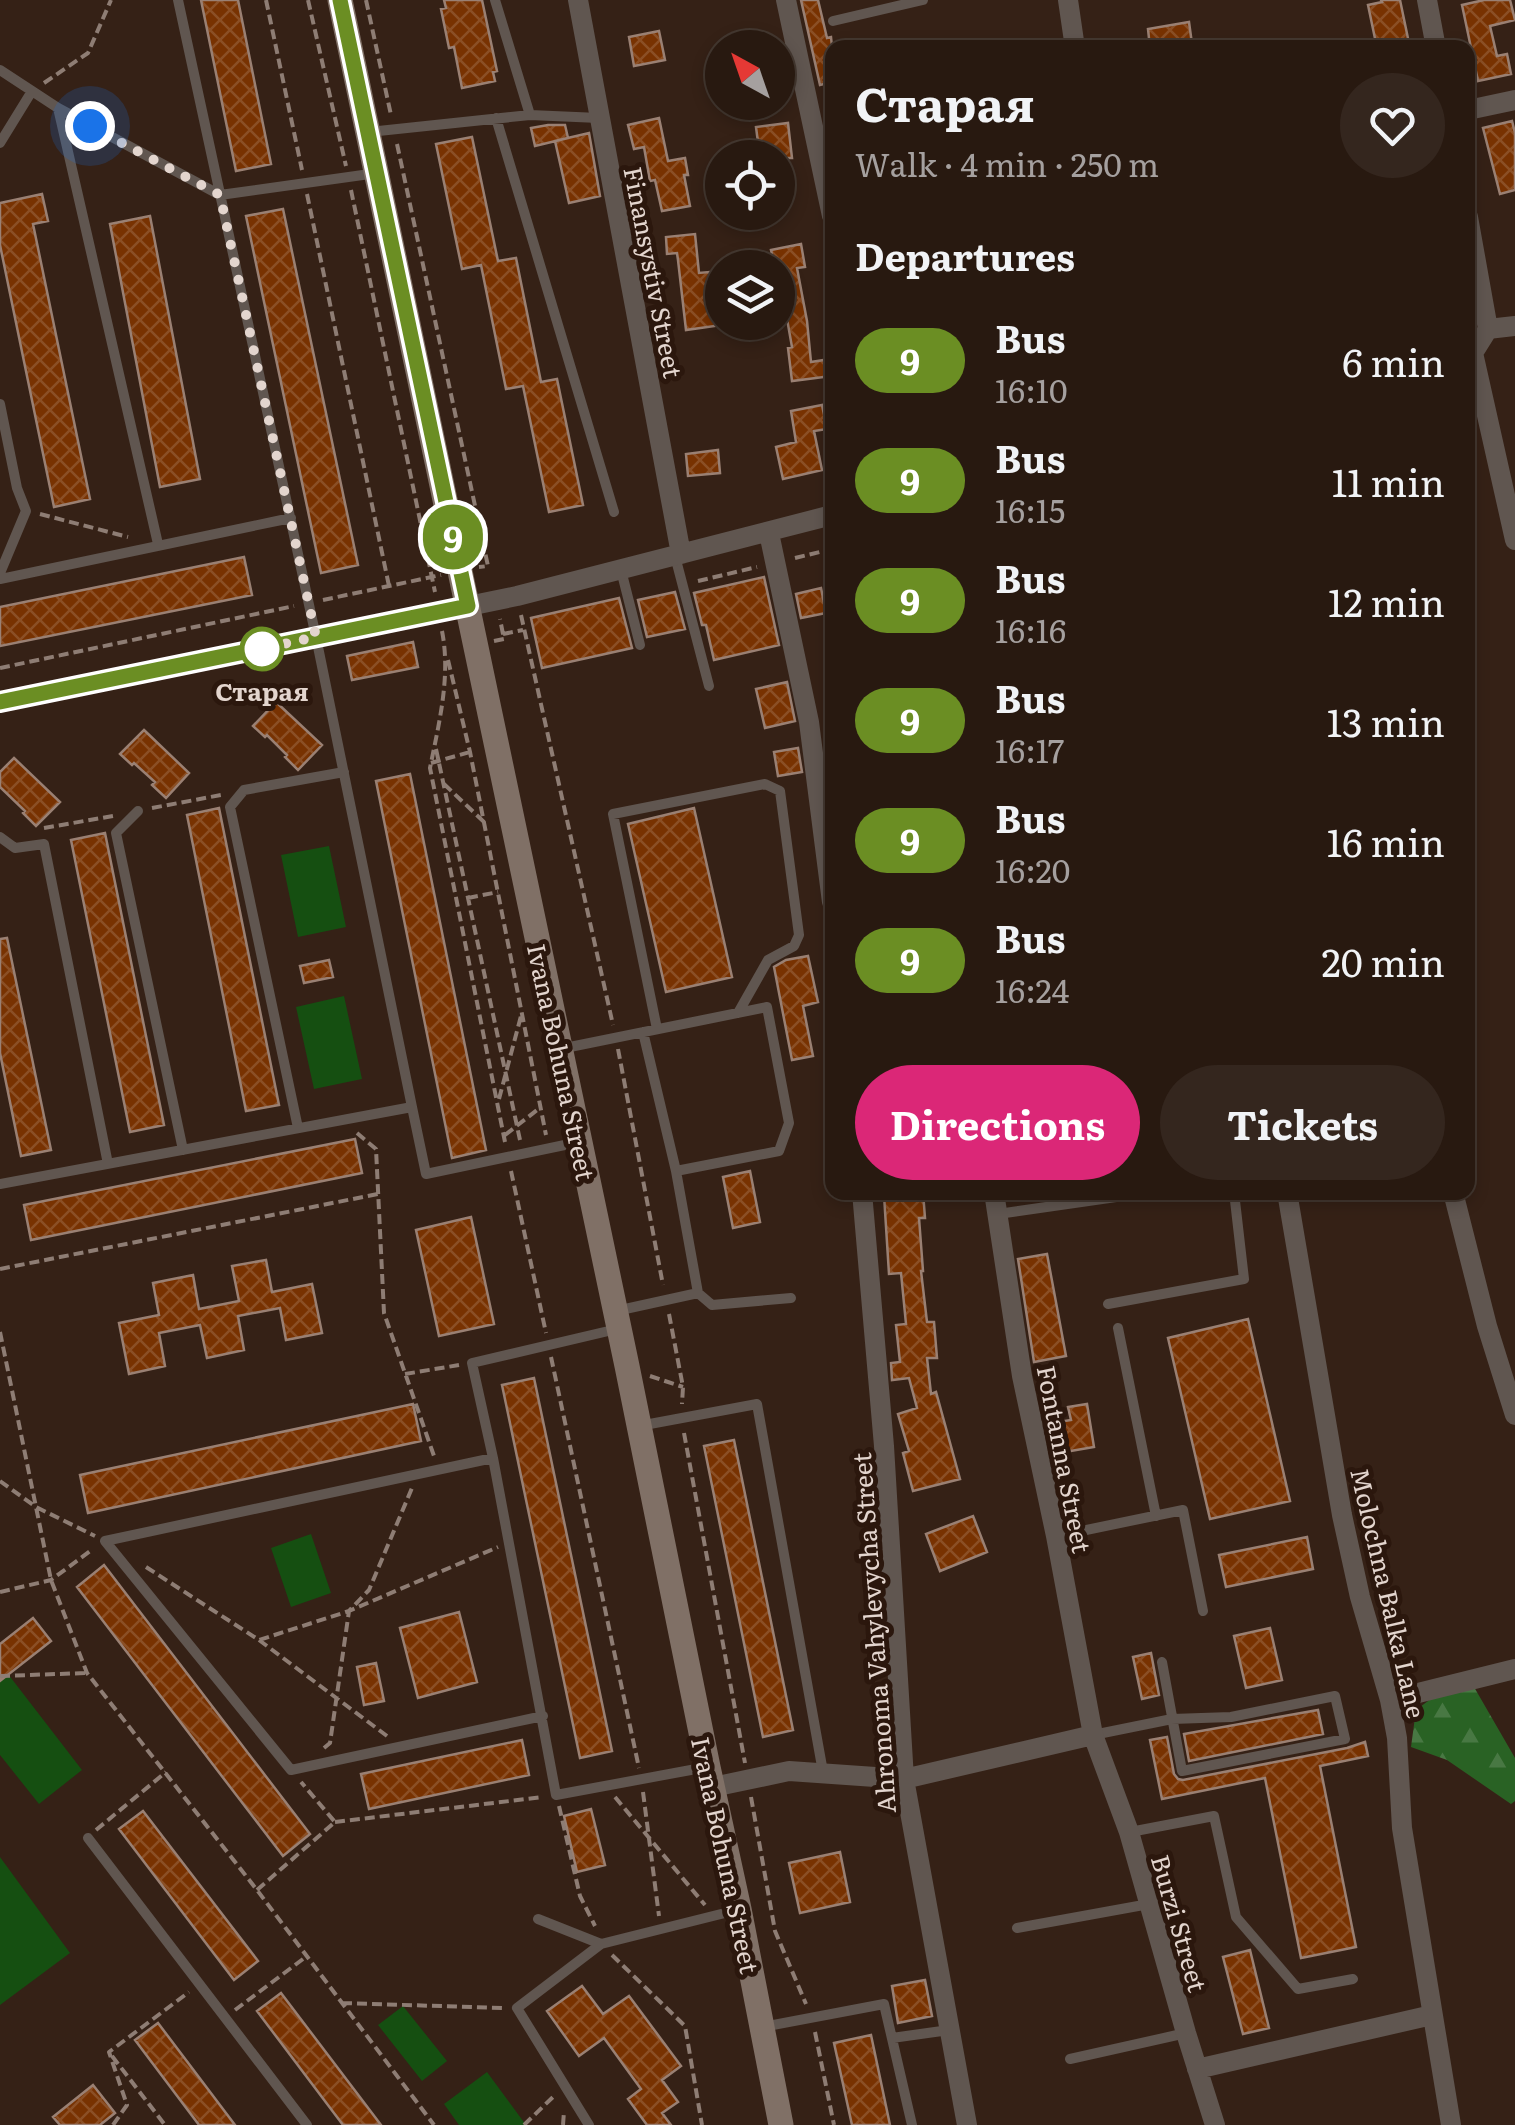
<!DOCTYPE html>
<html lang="en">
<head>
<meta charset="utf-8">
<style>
  :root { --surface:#281910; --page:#34261e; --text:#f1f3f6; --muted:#a5a09f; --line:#443830; --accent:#db2777 }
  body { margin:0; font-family:Literata,serif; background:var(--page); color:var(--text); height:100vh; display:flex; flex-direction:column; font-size:38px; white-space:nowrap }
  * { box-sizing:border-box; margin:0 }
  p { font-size:32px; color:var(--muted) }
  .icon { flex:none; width:55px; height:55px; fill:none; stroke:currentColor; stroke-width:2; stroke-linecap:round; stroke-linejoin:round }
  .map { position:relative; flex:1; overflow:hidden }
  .details { position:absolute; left:825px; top:40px; width:650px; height:1160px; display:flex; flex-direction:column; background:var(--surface); border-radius:20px; box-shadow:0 5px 15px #0003,0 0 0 2px var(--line) }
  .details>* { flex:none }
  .badge { padding:0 20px; border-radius:32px; font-size:35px; line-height:65px }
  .needle { width:65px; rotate:320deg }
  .fabs { position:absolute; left:705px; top:30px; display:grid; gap:20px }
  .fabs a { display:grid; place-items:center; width:90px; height:90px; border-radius:50%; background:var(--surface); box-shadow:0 5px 15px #0003,0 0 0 2px var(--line); font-size:50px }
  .you { position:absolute; width:50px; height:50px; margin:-25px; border:8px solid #fff; border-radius:50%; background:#1a73e8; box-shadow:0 0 0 15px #1a73e833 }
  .map>.badge { position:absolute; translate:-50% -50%; box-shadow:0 0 0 5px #fff }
  h2 { padding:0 30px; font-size:38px; line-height:90px }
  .round { display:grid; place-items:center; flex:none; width:105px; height:105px; border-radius:52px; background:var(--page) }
  .summary { display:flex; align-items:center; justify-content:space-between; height:170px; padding:0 30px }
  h1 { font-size:48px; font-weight:700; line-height:75px }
  .cta { display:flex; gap:20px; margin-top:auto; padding:20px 30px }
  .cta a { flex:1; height:115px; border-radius:60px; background:var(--accent); color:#fff; font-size:40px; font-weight:700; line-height:115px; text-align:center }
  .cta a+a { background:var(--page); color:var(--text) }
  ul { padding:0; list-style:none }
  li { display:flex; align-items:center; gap:30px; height:120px; padding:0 30px }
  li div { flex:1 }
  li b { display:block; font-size:38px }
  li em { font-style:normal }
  li .badge { min-width:110px; font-weight:700; text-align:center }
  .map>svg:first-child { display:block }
  .forest { fill:url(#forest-firs) }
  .green { fill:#154f11 }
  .building { fill:url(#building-cross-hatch); stroke:#9a8073; stroke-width:2.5 }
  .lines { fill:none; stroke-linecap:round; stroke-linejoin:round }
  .path { stroke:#8e7d74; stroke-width:4; stroke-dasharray:10 5; stroke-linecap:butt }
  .lane { stroke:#605650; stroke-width:10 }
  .street { stroke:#605650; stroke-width:20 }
  .secondary { stroke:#807066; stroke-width:25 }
  .line-casing { stroke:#fff; stroke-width:22 }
  .line { stroke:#6b8e23; stroke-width:15 }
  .walk { stroke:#e3d5ce; stroke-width:10; stroke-dasharray:0 18 }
  .stop-dot { fill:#fff; stroke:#6b8e23; stroke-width:5 }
  .labels { text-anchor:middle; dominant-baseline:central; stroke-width:10; stroke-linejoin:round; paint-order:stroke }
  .street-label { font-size:25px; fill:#e3d5ce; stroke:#2b170d }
  .stop-label { font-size:25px; font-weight:bold; fill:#e3d5ce; stroke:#2b170d }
</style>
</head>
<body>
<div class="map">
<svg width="1515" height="2125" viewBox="0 0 1515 2125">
  <defs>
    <pattern id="forest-firs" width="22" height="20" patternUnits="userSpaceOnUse" patternTransform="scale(2.5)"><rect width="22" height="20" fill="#296224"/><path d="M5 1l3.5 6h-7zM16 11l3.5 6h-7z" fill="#487843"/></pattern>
    <pattern id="building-cross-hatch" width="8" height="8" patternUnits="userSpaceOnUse" patternTransform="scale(2.5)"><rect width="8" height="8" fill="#783201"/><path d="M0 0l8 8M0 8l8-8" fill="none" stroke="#8b4f25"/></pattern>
  </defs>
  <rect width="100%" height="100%" fill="#352116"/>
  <path class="forest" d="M1474,1687L1515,1758V1801L1511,1804L1447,1760L1411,1747L1416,1710L1432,1698Z"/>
  <path class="green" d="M329,846L346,927L298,937L281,855Z
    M344,996L362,1079L314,1089L296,1007Z
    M311,1534L331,1593L291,1607L271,1548Z
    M8,1674L82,1770L39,1804L0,1755V1681Z
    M0,1857L70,1953L0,2005Z
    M403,2006L447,2061L422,2081L378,2025Z
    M487,2072L526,2125H459L444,2104Z"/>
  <path class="building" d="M201,0H238L271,164L236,171Z
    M444,0H482L497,71L493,72L495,81L462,88L454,47L449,48L441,9L446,8Z
    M801,0H818L827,38L831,37L832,47V82L820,85Z
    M1381,0H1400L1410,48H1377L1368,5L1382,2Z
    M1484,0H1510L1515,20L1490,26L1497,56L1507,54L1511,74L1478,81L1462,5Z
    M1189,22L1192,44L1150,48L1148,29Z
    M659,31L665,60L634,66L629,37Z
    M659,118L668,161L685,158L688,175H684L690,206L662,211L655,180L650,181L644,147L634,149L628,125Z
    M1512,121L1515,133V190L1500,194L1483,128Z
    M788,123L792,158H760L756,127Z
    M548,125H565L568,138L535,146L531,128Z
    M589,133L600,196L569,203L555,141Z
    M472,137L498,261L516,258L541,382L557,379L583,505L549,512L523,386L506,389L481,265L462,269L436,144Z
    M42,194L48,221L33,224L90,499L54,507L0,245V203Z
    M283,209L358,565L321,573L246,216Z
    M150,216L200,479L160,487L110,224Z
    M695,234L699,273L709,272L712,296L722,294V325L686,330L678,260L677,253L667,254L666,237Z
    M801,244L805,267L797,268L807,321L811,362L830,359L832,376L792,381L788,348L792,347L778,268H775L771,250Z
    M822,405L827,429L814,431L822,470L783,479L776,447L796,442L791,411Z
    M718,450L720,473L688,476L686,454Z
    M244,557L252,595L0,646V607Z
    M764,577L779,645L714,660L706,625H702L694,593Z
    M821,588L826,613L801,618L796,594Z
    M675,592L685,629L647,637L638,600Z
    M619,598L632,648L542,668L531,618Z
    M413,642L418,667L352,680L347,656Z
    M787,682L795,721L765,728L756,689Z
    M276,702L322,745L298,770L285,757L287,755L267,735L265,737L253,726Z
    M144,730L189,773L166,798L152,785L155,782L134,763L132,765L120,754Z
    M798,748L802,772L778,776L774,752Z
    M14,758L60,802L36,826L23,813L25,811L0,787V772Z
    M410,774L486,1150L452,1158L376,781Z
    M219,808L279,1105L246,1111L187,815Z
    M694,808L732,977L666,992L628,824Z
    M105,833L164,1125L130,1132L71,840Z
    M7,938L51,1150L21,1156L0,1053V939Z
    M808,956L818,1002L803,1006L813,1056L792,1060L774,967L786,960Z
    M329,960L333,977L304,983L300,966Z
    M355,1139L362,1173L31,1240L24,1205Z
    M750,1171L760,1222L733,1228L723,1177Z
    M923,1192L925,1218H919L923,1271H921L927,1322H934L937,1358H927L931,1394L936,1392L960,1479L913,1491L903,1453L909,1451L898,1414L917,1408L909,1378L892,1380L891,1363L900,1362L896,1325L906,1324L901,1273L889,1274L884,1195Z
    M471,1217L494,1324L439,1336L416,1230Z
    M1047,1254L1066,1356L1034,1362L1018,1259Z
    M266,1260L272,1292L312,1284L322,1333L286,1340L280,1308L238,1316L244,1350L207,1358L200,1325L159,1333L165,1366L129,1374L119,1323L159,1315L153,1283L193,1275L199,1309L239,1301L232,1266Z
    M1248,1319L1290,1501L1210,1519L1168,1338Z
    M534,1378L612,1751L580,1758L502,1385Z
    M413,1404L421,1441L88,1513L80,1475Z
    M1087,1404L1094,1447L1053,1454L1046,1424L1071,1420L1068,1407Z
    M734,1440L793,1730L763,1737L704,1446Z
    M973,1516L987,1552L940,1571L926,1534Z
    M1307,1537L1313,1569L1226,1587L1219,1555Z
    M104,1565L310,1834L283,1856L77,1587Z
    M459,1612L477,1682L418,1698L400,1628Z
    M33,1618L51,1641L0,1681V1644Z
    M1270,1628L1282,1680L1246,1688L1234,1636Z
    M1151,1653L1159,1695L1142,1699L1133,1657Z
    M376,1663L384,1701L364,1705L357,1667Z
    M1318,1710L1323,1734L1189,1761L1184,1734Z
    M1167,1737L1174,1774L1178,1779L1183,1780L1347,1748L1365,1742L1368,1756L1320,1766L1356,1947L1301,1958L1265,1778L1162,1799L1150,1740Z
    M522,1740L529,1775L369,1809L361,1774Z
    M591,1809L605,1865L577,1872L564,1816Z
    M143,1811L258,1961L234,1980L119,1829Z
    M840,1852L850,1902L800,1913L789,1863Z
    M1250,1950L1269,2028L1243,2034L1223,1957Z
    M925,1980L932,2016L898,2023L892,1986Z
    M582,1986L603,2014L629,1996L681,2066L662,2080L678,2102L662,2113L671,2125H647L628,2099L641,2089L604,2038L579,2056L547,2011Z
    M281,1993L381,2125H343L257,2011Z
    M158,2023L235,2125H199L135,2040Z
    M871,2035L890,2125H852L834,2043Z
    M93,2085L115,2113L100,2125H60L53,2117Z"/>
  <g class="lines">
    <path class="path" d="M266,0L302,170
      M308,0L346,166
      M366,0L391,115
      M44,83L88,53L111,0
      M397,144L488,566L479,567
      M351,190L435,592
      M307,194L389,586
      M40,514L128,537
      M795,558L832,549
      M698,581L757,567
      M323,600L441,575
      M521,615L613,1025
      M442,631C451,676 439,723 430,768L505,1142
      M503,634L523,630
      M494,641L504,639L500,619
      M448,660L470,752L546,1135
      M0,668L294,606
      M436,749L520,1140
      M431,763L470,752
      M444,784L484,822
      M152,808L221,795
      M44,828L113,816
      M468,898L498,892
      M618,1049L663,1285
      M499,1099L521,1016
      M357,1133L376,1149L384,1313L434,1456
      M505,1135L541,1107
      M511,1171L546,1333
      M0,1269L378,1194
      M669,1314L683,1387L682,1404
      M0,1332L51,1580L87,1673L257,1890L434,2125
      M551,1357L639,1768
      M405,1374L459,1365
      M650,1376L683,1387
      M684,1433L745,1763
      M0,1481L36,1507L95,1536
      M146,1567L259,1640L349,1611L498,1547
      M0,1592L51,1580L93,1549
      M259,1640L387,1736
      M0,1676L87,1673
      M324,1748L330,1743L349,1611L369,1590L412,1488
      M643,1792L659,1916
      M615,1797L705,1905
      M751,1797L775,1931L806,2004
      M559,1806L580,1896L595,1926
      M335,1822L543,1797
      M96,1830L166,1772
      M257,1890L335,1822L301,1782
      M612,1955L685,2026L702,2125
      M342,2003L502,2008
      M235,2010L307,1956
      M815,2032L834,2125
      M112,2056L165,2125
      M113,2125L127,2105L109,2052L189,1992
      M524,2125L554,2096
      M563,2125L564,2111"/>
    <path class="lane" d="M178,0L316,637L412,1107
      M495,0L530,115
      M833,21L923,0
      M0,70L58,108L220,195L377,173
      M58,108L158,544
      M496,118L614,512
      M369,132L530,115L599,118
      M0,143L32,91
      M0,404L17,488L26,511L0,573
      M675,556L709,686
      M621,570L640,645
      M0,579L291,518
      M138,811L116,833L183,1150
      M0,837L15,848L44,844L108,1164
      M657,1029L613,814L765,784L780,791L799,935L794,946L768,960L738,1013
      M643,1032L676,1171L698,1293L712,1305L791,1298
      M560,1049L767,1007L789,1123L779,1151L676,1171
      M298,1128L230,807L244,790L344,772
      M0,1184L412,1107L426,1174L579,1142
      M998,1214L1151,1192
      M1108,1304L1244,1279L1234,1192
      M616,1311L698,1293
      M1118,1328L1156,1516
      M617,1329L472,1363L493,1458L556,1795L707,1767
      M639,1426L757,1404L823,1772
      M493,1458L105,1541L291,1770L543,1716
      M1057,1536L1183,1510L1203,1611
      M1093,1735L1172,1719L1231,1717L1335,1696L1345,1739L1182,1771L1162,1662
      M1130,1832L1214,1816L1236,1917L1298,1989L1353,1979
      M88,1838L307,2125
      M538,1919L601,1944
      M1017,1928L1149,1904
      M762,2027L884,2004L912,2125
      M892,2038L949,2030
      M1070,2059L1186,2033
      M589,2125L517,2008L601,1944L737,1910"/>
    <path class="street" d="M578,0L681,554
      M786,0L832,216
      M1068,0L1075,48
      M1427,0L1436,48
      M1468,110L1515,100
      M1468,217L1488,329L1473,353L1515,540
      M1488,329L1515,326
      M769,533L809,722L832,902
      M0,702L517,596L832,515
      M862,1192L884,1446L904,1779L967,2125
      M994,1192L1022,1376L1056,1536L1093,1735L1129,1832L1186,2033L1215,2125
      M1287,1192L1342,1515L1360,1597L1390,1700L1397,1738L1402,1828L1451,2125
      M1453,1192L1487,1326L1515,1415
      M1390,1700L1515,1669
      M713,1787L789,1771L904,1779L1093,1735
      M1197,2069L1432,2015"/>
    <path class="secondary" d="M340,0L627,1366L708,1767L739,1909L781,2125"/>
  </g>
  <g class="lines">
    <g class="line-casing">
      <path id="line" d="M0,702L468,606L340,0"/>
    </g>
    <use href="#line" class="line"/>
    <path class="walk" d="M90,126L220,195L316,637L246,652L262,649"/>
  </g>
  <circle class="stop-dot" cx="262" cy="649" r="20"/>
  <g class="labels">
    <g class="street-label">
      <text transform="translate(654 272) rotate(79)">Finansystiv Street</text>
      <text transform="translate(562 1062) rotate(78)">Ivana Bohuna Street</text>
      <text transform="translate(1065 1459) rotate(79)">Fontanna Street</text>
      <text transform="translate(1389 1593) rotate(77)">Molochna Balka Lane</text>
      <text transform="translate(873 1633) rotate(-94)">Ahronoma Vahylevycha Street</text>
      <text transform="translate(726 1855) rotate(78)">Ivana Bohuna Street</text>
      <text transform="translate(1180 1923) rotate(74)">Burzi Street</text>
    </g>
    <g class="stop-label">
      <text x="262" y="690">Старая</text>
    </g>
  </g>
</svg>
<div class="fabs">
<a><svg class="needle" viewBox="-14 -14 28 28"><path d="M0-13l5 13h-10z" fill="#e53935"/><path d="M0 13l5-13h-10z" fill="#a5a09f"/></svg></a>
<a><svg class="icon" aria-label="locate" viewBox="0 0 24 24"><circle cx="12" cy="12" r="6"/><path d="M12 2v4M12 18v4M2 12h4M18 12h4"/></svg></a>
<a><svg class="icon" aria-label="layers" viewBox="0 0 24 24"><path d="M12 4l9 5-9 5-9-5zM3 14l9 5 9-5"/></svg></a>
</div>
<div class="you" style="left:90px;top:126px"></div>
<b class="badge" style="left:453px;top:537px;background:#6b8e23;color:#fff">9</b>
<section class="details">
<div class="summary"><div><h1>Старая</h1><p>Walk · 4 min · 250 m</p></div><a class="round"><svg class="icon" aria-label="heart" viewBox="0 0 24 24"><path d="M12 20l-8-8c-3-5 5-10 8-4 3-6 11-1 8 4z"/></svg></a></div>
<h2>Departures</h2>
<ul>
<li><span class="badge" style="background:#6b8e23;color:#fff">9</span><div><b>Bus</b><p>16:10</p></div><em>6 min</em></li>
<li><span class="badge" style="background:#6b8e23;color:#fff">9</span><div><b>Bus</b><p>16:15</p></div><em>11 min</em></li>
<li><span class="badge" style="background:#6b8e23;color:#fff">9</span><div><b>Bus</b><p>16:16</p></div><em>12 min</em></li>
<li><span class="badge" style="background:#6b8e23;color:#fff">9</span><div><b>Bus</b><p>16:17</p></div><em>13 min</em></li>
<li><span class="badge" style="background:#6b8e23;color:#fff">9</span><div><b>Bus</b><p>16:20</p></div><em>16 min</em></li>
<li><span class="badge" style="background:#6b8e23;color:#fff">9</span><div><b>Bus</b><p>16:24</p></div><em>20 min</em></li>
</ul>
<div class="cta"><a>Directions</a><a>Tickets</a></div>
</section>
</div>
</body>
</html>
